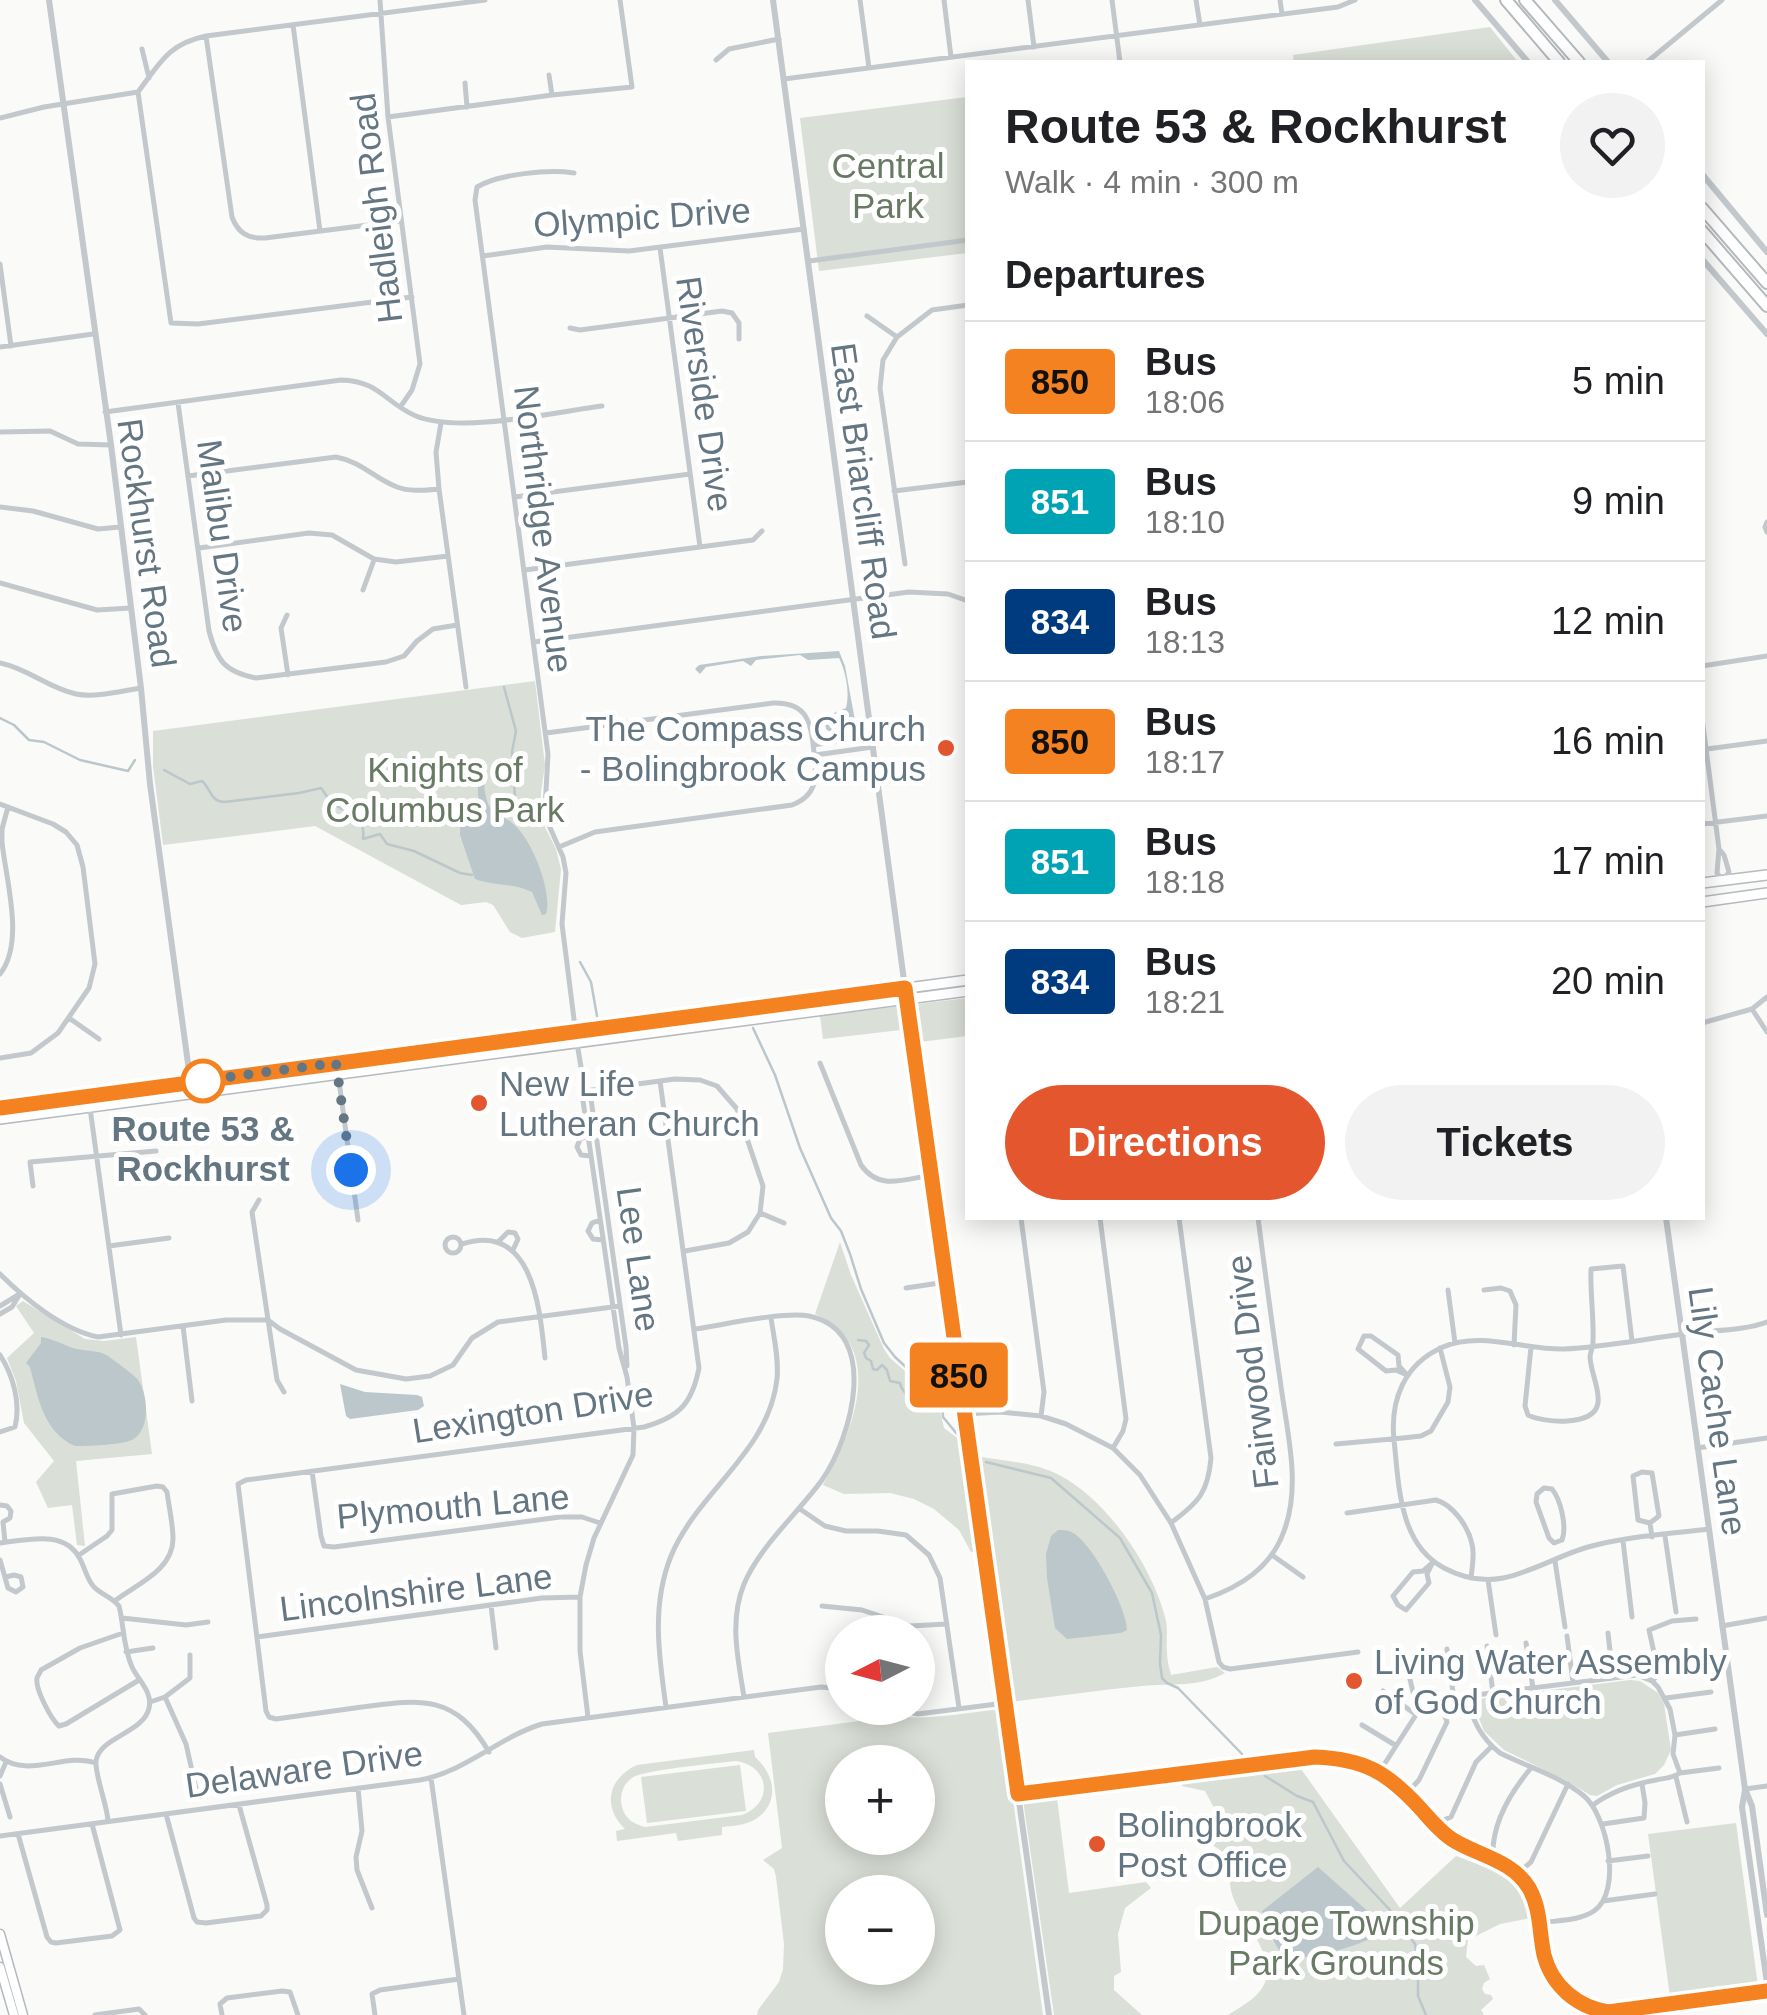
<!DOCTYPE html>
<html lang="en">
<head>
<meta charset="utf-8">
<style>
  :root { --surface:#fff; --page:#f2f2f2; --text:#202124; --muted:#757577; --line:#e0e0e0; --accent:#e4572e }
  body { margin:0; font-family:Arial,sans-serif; background:var(--page); color:var(--text); height:100vh; display:flex; flex-direction:column; font-size:38px; white-space:nowrap }
  * { box-sizing:border-box; margin:0 }
  p { font-size:32px; color:var(--muted) }
  .icon { flex:none; width:55px; height:55px; fill:none; stroke:currentColor; stroke-width:2; stroke-linecap:round; stroke-linejoin:round }
  .map { position:relative; flex:1; overflow:hidden }
  .panel { position:absolute; left:965px; top:60px; width:740px; height:1160px; display:flex; flex-direction:column; background:var(--surface); border-radius:0px; box-shadow:0 5px 25px #0003 }
  .panel>* { flex:none }
  .badge { padding:0 20px; border-radius:8px; font-size:35px; line-height:65px }
  .needle { width:65px; rotate:264deg }
  .controls { position:absolute; left:825px; top:1615px; display:grid; gap:20px }
  .controls a { display:grid; place-items:center; width:110px; height:110px; border-radius:50%; background:var(--surface); box-shadow:0 5px 25px #0003; font-size:50px }
  .you { position:absolute; width:50px; height:50px; margin:-25px; border:8px solid #fff; border-radius:50%; background:#1a73e8; box-shadow:0 0 0 15px #1a73e833 }
  .map>.badge { position:absolute; translate:-50% -50%; box-shadow:0 0 0 5px #fff }
  h2 { padding:0 40px; font-size:38px; line-height:90px }
  .round { display:grid; place-items:center; flex:none; width:105px; height:105px; border-radius:52px; background:var(--page) }
  .headline { display:flex; align-items:center; justify-content:space-between; height:170px; padding:0 40px }
  h1 { font-size:48px; font-weight:700; line-height:75px }
  .cta { display:flex; gap:20px; margin-top:auto; padding:20px 40px }
  .cta a { flex:1; height:115px; border-radius:60px; background:var(--accent); color:#fff; font-size:40px; font-weight:700; line-height:115px; text-align:center }
  .cta a+a { background:var(--page); color:var(--text) }
  ul { padding:0; list-style:none }
  li { display:flex; align-items:center; gap:30px; height:120px; padding:0 40px; border-top:2px solid var(--line) }
  li div { flex:1 }
  li b { display:block; font-size:38px }
  li em { font-style:normal }
  li .badge { min-width:110px; font-weight:700; text-align:center }
  .map>svg:first-child { display:block }
  .green { fill:#dadfd7; fill-rule:evenodd }
  .water { fill:#bbc7cb }
  .lines { fill:none; stroke-linecap:round; stroke-linejoin:round }
  .stream { stroke:#bbc7cb; stroke-width:2.5 }
  .secondary-casing { stroke:#b3babf; stroke-width:11 }
  .primary-casing { stroke:#b5babe; stroke-width:12 }
  .motorway-casing { stroke:#b4b9bd; stroke-width:14 }
  .minor { stroke:#c3c8cc; stroke-width:5 }
  .tertiary { stroke:#c3c8cc; stroke-width:6 }
  .secondary { stroke:#fff; stroke-width:8 }
  .primary { stroke:#fff; stroke-width:9 }
  .motorway { stroke:#fff; stroke-width:10 }
  .line-casing { stroke:#fff; stroke-width:22 }
  .line { stroke:#f58220; stroke-width:15 }
  .walk { stroke:#657683; stroke-width:10; stroke-dasharray:0 18 }
  .poi-dot { fill:#e4572e; stroke:#fff; stroke-width:4 }
  .stop-dot { fill:#fff; stroke:#f58220; stroke-width:5 }
  .labels { text-anchor:middle; dominant-baseline:central; stroke-width:10; stroke-linejoin:round; paint-order:stroke }
  .park-label { font-size:35px; fill:#687a64; stroke:#fff }
  .street-label { font-size:35px; fill:#657683; stroke:#fff }
  .poi-label { font-size:35px; fill:#657683; stroke:#fff; text-anchor:start }
  .stop-label { font-size:35px; font-weight:bold; fill:#657683; stroke:#fff }
</style>
</head>
<body>
<div class="map">
<svg width="1767" height="2015" viewBox="0 0 1767 2015">
  <rect width="100%" height="100%" fill="#fafaf8"/>
  <path class="green" d="M1490,27L1518,62H1294L1293,55Z
    M967,97V253L819,271L800,118Z
    M535,681L545,765L541,792V812L545,827L556,849L561,869L555,932L522,938L510,932L493,905L486,902L461,905L315,826L163,845L153,766V731Z
    M967,998V1036L920,1042L901,1030L823,1039L820,1016Z
    M840,1242L851,1275L884,1349L890,1358L928,1391L939,1406L944,1428L964,1443L979,1551L971,1552L959,1530L934,1509L914,1499L890,1493L844,1494L823,1485C852,1433 889,1346 815,1314Z
    M23,1301L85,1339L104,1341L136,1337L152,1454L76,1461L85,1546L77,1545L72,1505L48,1508L36,1482L54,1461L24,1423L16,1381L7,1358L34,1333L16,1306Z
    M976,1456C1003,1461 1034,1462 1059,1475C1108,1500 1154,1569 1166,1621C1168,1631 1166,1642 1167,1652C1167,1660 1169,1668 1171,1675L1217,1667L1225,1673C1199,1688 1170,1683 1142,1686C1098,1690 1054,1697 1010,1702Z
    M1630,1680L1640,1681L1658,1693L1664,1704L1671,1750L1664,1765L1655,1774L1617,1785L1597,1796L1590,1795L1567,1781L1504,1750L1484,1731L1474,1706L1478,1699Z
    M866,1708C880,1707 891,1716 905,1717C935,1719 964,1713 994,1710L1001,1714L1043,2015H757L758,2010L779,1982L783,1969L784,1944L776,1877L774,1869L763,1860L782,1848L768,1733L867,1720ZM918,1762V1838H842V1762ZM842,1892H918V1968H842Z
    M754,1750L755,1757C775,1774 781,1804 754,1820C745,1825 733,1826 722,1827V1835L678,1841L676,1833L617,1841L616,1831L625,1829C602,1807 608,1778 637,1765ZM736,1761C770,1766 774,1803 742,1815L645,1827C634,1824 625,1819 622,1807C619,1796 623,1784 632,1778C642,1770 718,1763 736,1761Z
    M740,1765L746,1811L647,1823L641,1777Z
    M1301,1769L1400,1908L1456,1856C1494,1870 1517,1875 1531,1918L1500,1924L1468,1940L1466,1957L1476,1966L1484,1965L1490,1979L1484,1983L1482,1989L1485,1994L1491,1995L1493,1999L1481,2010L1484,2015H1228C1245,2004 1268,1993 1267,1970C1266,1941 1237,1918 1231,1890C1226,1865 1239,1859 1210,1844L1209,1839L1220,1819L1205,1791L1182,1786V1781Z
    M1057,1798L1069,1893L1146,1882L1151,1888L1125,1908L1118,1934L1121,1972L1114,1976V1990L1142,2015H1054L1023,1800Z
    M1736,1823L1758,1986L1670,1997L1648,1834Z"/>
  <path class="water" d="M839,651L845,666L856,726C850,733 833,736 826,729L825,722L827,716L846,708C850,693 846,672 839,658L808,660L800,655L756,660L751,666L743,661L706,667L700,674L695,669L699,665L761,656Z
    M479,778H484C484,788 485,800 491,809C496,815 504,817 511,822C531,836 553,892 546,914L542,915L532,892C514,883 494,886 475,879L460,835V827C490,806 474,808 479,778Z
    M41,1337C52,1339 60,1343 70,1347C82,1352 97,1349 108,1356C112,1359 136,1376 138,1380C149,1395 151,1434 129,1441C118,1445 87,1446 75,1446C43,1432 38,1397 30,1367L26,1363L41,1343Z
    M340,1384L365,1392L417,1395L422,1397L424,1406L418,1410L350,1419L346,1416Z
    M1058,1530C1065,1530 1068,1530 1073,1533C1092,1543 1127,1608 1127,1630L1121,1633L1067,1639L1055,1628L1047,1578L1046,1554L1051,1536Z
    M1318,1867L1372,1915C1376,1923 1377,1930 1371,1937C1363,1946 1298,1962 1287,1957C1275,1951 1269,1928 1263,1916L1262,1911Z"/>
  <g class="lines">
    <path class="stream" d="M0,718L14,725L29,740L44,742L80,760L128,771L135,760
      M164,770L190,784L202,781C211,789 210,801 224,802L299,793L321,788C325,793 327,798 332,802C344,815 366,811 363,839L380,834L387,844L414,851L460,873L472,875
      M500,816L515,796L512,752L516,731L504,687
      M580,962L591,982L597,1016
      M753,1028L775,1075L800,1148L831,1218L841,1231L850,1254L861,1289L884,1343L895,1357L936,1395L942,1403L943,1417L957,1434
      M858,1340L866,1341L869,1345L864,1353L866,1358L871,1361L873,1369L877,1370L882,1365L887,1370L890,1381L900,1383C901,1390 911,1401 920,1402
      M986,1462L1051,1478L1120,1538L1152,1593L1161,1635L1160,1663L1162,1678L1167,1683L1178,1688L1242,1754
      M1265,1776L1297,1796L1313,1802L1344,1861L1389,1909L1415,1944L1418,1962V1996L1426,2015"/>
    <g class="secondary-casing">
      <path id="secondary" d="M0,1934L23,2015
        M0,1967L14,2015"/>
    </g>
    <g class="primary-casing">
      <path id="primary" d="M1702,883L1767,875
        M1702,902L1767,893
        M0,1108L968,980
        M0,1119L968,991"/>
    </g>
    <g class="motorway-casing">
      <path id="motorway" d="M1506,0L1559,62
        M1525,0L1579,62
        M1702,208L1767,283
        M1702,231L1767,306"/>
    </g>
    <path class="minor" d="M380,0L388,117L420,364L412,390L401,406
      M860,0L869,68
      M944,0L951,57
      M1028,0L1034,47
      M1112,0L1120,62
      M1196,0L1200,25
      M1280,0L1282,14
      M293,25L320,231
      M206,36L232,217C238,233 248,239 265,238L400,221
      M142,49L149,78
      M716,60L729,49L779,39
      M1647,62L1722,0
      M549,75L552,95
      M784,79L1338,7L1355,0
      M465,83L467,107
      M138,92L171,323L198,324L412,297
      M388,117L552,95L632,87L620,0
      M0,118L44,107L138,92C160,63 168,44 206,36L485,0
      M574,173C549,169 499,174 477,187L475,200L548,754L545,809L548,823L563,857L566,873L562,924L577,1043L585,1091L583,1101L619,1348L627,1377
      M660,248L700,547
      M483,256L547,247L629,251L804,229
      M809,261L968,240
      M0,264L11,346
      M867,316L897,337
      M570,328L580,330L722,311L732,313L739,323V339
      M0,347L93,334
      M178,403L209,631C217,661 225,672 256,678L386,662L404,656L417,641L433,629L457,625
      M105,412L341,380C380,381 385,403 416,416C459,434 555,412 602,406
      M441,423L436,452L439,489L466,687
      M0,432L50,431L78,444L111,445
      M188,476L336,457C363,462 373,478 397,487C410,492 425,490 439,489
      M894,491L968,482
      M515,497L690,474
      M0,507L33,511L98,529L120,527
      M1767,522L1765,527L1767,532
      M199,548L309,533L332,535L374,559L396,562L448,556
      M905,564L880,388L883,360L897,337L932,310L968,305
      M525,570L753,540L762,531
      M0,583L97,610L131,608
      M363,590L374,560
      M287,615L281,628L288,675
      M534,642L909,592L948,594L968,601
      M0,663C29,669 48,688 76,694C96,698 121,691 141,688
      M1702,666L1767,656
      M1702,718L1719,849L1717,873L1723,881
      M546,733L773,703C808,702 811,723 814,752C817,776 818,795 792,805L595,832L559,847
      M813,745L871,736
      M1707,749L1767,741
      M815,755L873,747
      M0,804L53,824L66,832L77,845L83,867L95,964L89,988L58,1033L31,1053L0,1058
      M1702,824L1767,816
      M1719,849L1724,855L1729,872L1725,878
      M0,974C25,942 6,881 2,842V829L8,807
      M1752,1009L1767,1032
      M69,1018L99,1039
      M1702,1023L1752,1009L1767,997
      M820,1063L861,1165C879,1191 904,1179 932,1175
      M338,1074L358,1220
      M585,1091L675,1079L700,1080L717,1086L737,1109L763,1186L760,1213L748,1232L729,1243L685,1251
      M586,1092L591,1099L626,1347L627,1366
      M90,1108L121,1335
      M588,1136L580,1139L577,1147L581,1155L591,1156
      M33,1186L30,1162L156,1151
      M259,1200L252,1212L277,1380L284,1392
      M760,1213L784,1223
      M1021,1218L1044,1392L1041,1416
      M1100,1218L1126,1419L1123,1431L1113,1448
      M600,1220L592,1223L588,1231L593,1239L603,1240
      M445 1245a8 8 0 1 1 16 0a8 8 0 1 1-16 0Z
      M498,1242L508,1232L515,1233L518,1239L513,1250
      M462,1244C533,1221 540,1309 545,1358
      M109,1246L169,1238
      M0,1274C25,1299 63,1330 98,1337L226,1320H268L280,1329L356,1370L406,1379L430,1376L453,1365L472,1338L498,1322L620,1306
      M906,1288L946,1282
      M1448,1290L1455,1343
      M1484,1290L1501,1288L1510,1291L1516,1305L1514,1345
      M0,1306L18,1295
      M0,1314L12,1307L20,1294
      M183,1326L192,1401
      M695,1329C723,1325 784,1311 809,1316C882,1331 851,1439 822,1480C798,1513 760,1546 744,1584C729,1621 738,1659 744,1697
      M1364,1336H1371L1398,1355L1399,1366L1407,1375L1396,1370L1386,1371L1358,1349Z
      M1531,1347L1525,1406L1528,1415C1544,1423 1594,1427 1598,1403C1600,1388 1590,1371 1590,1356C1591,1351 1593,1346 1593,1341C1594,1317 1590,1293 1591,1269L1623,1266L1632,1341
      M0,1355C13,1375 21,1403 15,1427L0,1432
      M965,1414L1000,1412L1041,1416L1066,1424L1113,1448L1140,1475L1171,1523L1205,1599L1219,1662L1223,1667L1230,1669L1358,1652
      M1336,1444L1403,1438L1421,1436L1431,1431L1448,1402L1450,1387L1440,1348
      M1697,1448L1767,1438
      M312,1471L321,1536L324,1546L334,1547L560,1517H582L600,1523
      M1544,1488L1552,1489C1561,1500 1567,1527 1562,1540L1554,1543L1549,1538L1536,1502L1537,1494Z
      M0,1505L7,1506L11,1511L10,1518L3,1522L5,1542
      M800,1509L825,1526L846,1531H878L906,1535L929,1555L940,1578L959,1708
      M1347,1513L1436,1500C1453,1505 1468,1526 1472,1544C1475,1555 1472,1567 1471,1578
      M1172,1522C1199,1502 1208,1492 1211,1458L1179,1218
      M1650,1523L1638,1520L1633,1476L1642,1472L1652,1473L1659,1516L1650,1523L1652,1537
      M1709,1529C1670,1534 1627,1536 1588,1547C1560,1555 1532,1572 1503,1578C1482,1582 1463,1578 1444,1568C1399,1544 1399,1486 1394,1440C1390,1400 1404,1364 1443,1347C1481,1331 1524,1350 1564,1349C1604,1347 1644,1339 1684,1334C1711,1330 1742,1331 1767,1322
      M1665,1536L1676,1612
      M1623,1541L1632,1617
      M0,1543C27,1540 65,1529 80,1559C85,1568 87,1580 94,1587C102,1595 112,1597 119,1606C124,1626 123,1647 132,1667C138,1680 153,1692 149,1708C144,1733 99,1737 96,1761C95,1776 107,1804 108,1821
      M79,1555L107,1536L112,1530V1494L157,1486L163,1487L167,1492C169,1507 173,1524 173,1539C173,1570 137,1584 116,1600
      M1272,1555L1303,1577
      M0,1560L8,1588L16,1592L23,1587L21,1577L14,1575L6,1577
      M1555,1561L1565,1627
      M1433,1562L1427,1574L1429,1583L1406,1610L1398,1605L1393,1596L1413,1572L1423,1571Z
      M1488,1580L1496,1635
      M1205,1599C1240,1587 1271,1568 1284,1531C1302,1484 1286,1428 1280,1379C1272,1325 1265,1271 1258,1218
      M491,1605L496,1648
      M822,1606L862,1610L910,1626L947,1624
      M122,1618L186,1625L208,1622
      M1722,1626L1767,1618
      M123,1633L80,1648L41,1670C40,1673 38,1675 37,1678C35,1689 51,1719 59,1726L66,1724L139,1680
      M1608,1633L1613,1678
      M1567,1636L1573,1682
      M257,1637L542,1598L580,1597
      M1526,1643L1533,1688
      M1487,1646L1493,1693
      M1447,1649L1454,1699
      M126,1652L153,1648
      M1409,1675L1413,1692L1421,1707
      M1654,1679L1673,1660L1705,1652
      M1652,1681L1657,1666L1649,1630L1672,1621L1696,1619
      M1383,1691L1415,1714
      M1468,1696C1471,1720 1481,1738 1500,1753C1528,1767 1560,1776 1584,1796C1607,1815 1623,1891 1594,1911C1579,1921 1558,1920 1541,1923
      M165,1697L186,1744L197,1793
      M1666,1698L1711,1692
      M150,1702L165,1697L190,1678V1655
      M666,1707C659,1656 651,1606 671,1556C698,1491 769,1452 777,1379C779,1359 774,1338 771,1318
      M889,1708L918,1714L1005,1703
      M588,1717L580,1651V1597L586,1565L594,1538L633,1455L634,1428L627,1377
      M1362,1725L1395,1745
      M1675,1735L1715,1729
      M489,1752C455,1694 421,1699 362,1707C333,1711 305,1715 276,1719L269,1717L266,1711L238,1484L246,1480L644,1427C679,1417 692,1404 699,1368L660,1081
      M0,1757C28,1779 65,1752 96,1763
      M1380,1771L1421,1707L1468,1696L1613,1678L1637,1675L1652,1681L1658,1687L1670,1709L1675,1735L1673,1754L1680,1773C1672,1778 1666,1778 1656,1780C1633,1784 1612,1791 1593,1805
      M1680,1773L1719,1768
      M0,1776L6,1762
      M1676,1777L1687,1822
      M431,1778L464,2015
      M0,1784L10,1817
      M358,1788L362,1831L356,1857L357,1870L372,1908
      M1745,1789L1767,1786
      M1407,1793L1419,1780L1447,1722L1440,1702
      M1018,1795L1315,1757C1364,1759 1388,1772 1420,1808C1430,1819 1440,1832 1453,1840C1479,1856 1512,1860 1529,1888C1554,1931 1528,1988 1593,2009C1610,2014 1628,2010 1646,2008C1686,2003 1727,1997 1767,1991
      M166,1814L194,1918L197,1922L206,1923L261,1916L267,1910V1905L239,1805
      M1434,1824L1451,1817L1476,1762L1492,1746
      M1603,1824L1644,1818L1645,1803L1642,1784
      M18,1834L47,1937L51,1942L56,1943L112,1936L120,1930L92,1824
      M0,1836L420,1780C465,1772 499,1737 542,1724L821,1687L842,1689
      M1493,1858C1491,1824 1510,1793 1531,1768
      M1608,1861L1648,1856
      M1517,1874L1531,1862L1568,1784
      M1603,1901L1655,1894
      M95,2015L139,2009L145,2015
      M222,2015L220,2004L227,1998L282,1991L290,1992L298,2015
      M375,2015L372,1994L380,1990L459,1979"/>
    <path class="tertiary" d="M49,0L111,445L141,688L150,784L192,1093
      M773,0L905,988L1049,2015
      M1475,0L1528,62
      M1555,0L1608,62
      M1702,174L1767,252
      M1702,259L1767,334
      M1666,1218L1745,1789L1752,1806L1767,1915
      M1745,1790L1742,1807L1767,1983"/>
    <use href="#secondary" class="secondary"/>
    <use href="#primary" class="primary"/>
    <use href="#motorway" class="motorway"/>
  </g>
  <g class="lines">
    <g class="line-casing">
      <path id="line" d="M0,1108L905,988L1018,1794L1315,1757C1364,1759 1387,1772 1420,1808C1430,1819 1440,1832 1453,1840C1479,1856 1512,1860 1529,1888C1541,1909 1539,1932 1544,1955C1552,1986 1577,2007 1608,2012L1767,1991"/>
    </g>
    <use href="#line" class="line"/>
    <path class="walk" d="M203,1081L190,1082L336,1063L351,1170"/>
  </g>
  <g class="poi-dot">
    <circle cx="946" cy="748" r="10"/>
    <circle cx="479" cy="1103" r="10"/>
    <circle cx="1354" cy="1681" r="10"/>
    <circle cx="1097" cy="1844" r="10"/>
  </g>
  <circle class="stop-dot" cx="203" cy="1081" r="20"/>
  <g class="labels">
    <g class="park-label">
      <text x="888" y="165">Central<tspan x="888" dy="40">Park</tspan></text>
      <text x="445" y="769">Knights of<tspan x="445" dy="40">Columbus Park</tspan></text>
      <text x="1336" y="1922">Dupage Township<tspan x="1336" dy="40">Park Grounds</tspan></text>
    </g>
    <g class="street-label">
      <text transform="translate(376 208) rotate(-97)">Hadleigh Road</text>
      <text transform="translate(642 217) rotate(-4)">Olympic Drive</text>
      <text transform="translate(705 394) rotate(82)">Riverside Drive</text>
      <text transform="translate(864 491) rotate(82)">East Briarcliff Road</text>
      <text transform="translate(544 529) rotate(83)">Northridge Avenue</text>
      <text transform="translate(223 536) rotate(82)">Malibu Drive</text>
      <text transform="translate(147 543) rotate(82)">Rockhurst Road</text>
      <text transform="translate(639 1259) rotate(82)">Lee Lane</text>
      <text transform="translate(1252 1372) rotate(-97)">Fairwood Drive</text>
      <text transform="translate(1718 1411) rotate(82)">Lily Cache Lane</text>
      <text transform="translate(533 1412) rotate(-9)">Lexington Drive</text>
      <text transform="translate(453 1506) rotate(-5)">Plymouth Lane</text>
      <text transform="translate(416 1592) rotate(-7)">Lincolnshire Lane</text>
      <text transform="translate(304 1769) rotate(-8)">Delaware Drive</text>
    </g>
    <g class="poi-label">
      <text x="926" y="728" text-anchor="end">The Compass Church<tspan x="926" dy="40">- Bolingbrook Campus</tspan></text>
      <text x="499" y="1083">New Life<tspan x="499" dy="40">Lutheran Church</tspan></text>
      <text x="1374" y="1661">Living Water Assembly<tspan x="1374" dy="40">of God Church</tspan></text>
      <text x="1117" y="1824">Bolingbrook<tspan x="1117" dy="40">Post Office</tspan></text>
    </g>
    <g class="stop-label">
      <text x="203" y="1128">Route 53 &amp;<tspan x="203" dy="40">Rockhurst</tspan></text>
    </g>
  </g>
</svg>
<div class="controls">
<a><svg class="needle" viewBox="-14 -14 28 28"><path d="M0-13l5 13h-10z" fill="#e53935"/><path d="M0 13l5-13h-10z" fill="#757577"/></svg></a>
<a>+</a>
<a>−</a>
</div>
<div class="you" style="left:351px;top:1170px"></div>
<b class="badge" style="left:959px;top:1375px;background:#f58220;color:#111">850</b>
<section class="panel">
<div class="headline"><div><h1>Route 53 &amp; Rockhurst</h1><p>Walk · 4 min · 300 m</p></div><a class="round"><svg class="icon" aria-label="heart" viewBox="0 0 24 24"><path d="M12 20l-8-8c-3-5 5-10 8-4 3-6 11-1 8 4z"/></svg></a></div>
<h2>Departures</h2>
<ul>
<li><span class="badge" style="background:#f58220;color:#111">850</span><div><b>Bus</b><p>18:06</p></div><em>5 min</em></li>
<li><span class="badge" style="background:#00a3b4;color:#fff">851</span><div><b>Bus</b><p>18:10</p></div><em>9 min</em></li>
<li><span class="badge" style="background:#003b80;color:#fff">834</span><div><b>Bus</b><p>18:13</p></div><em>12 min</em></li>
<li><span class="badge" style="background:#f58220;color:#111">850</span><div><b>Bus</b><p>18:17</p></div><em>16 min</em></li>
<li><span class="badge" style="background:#00a3b4;color:#fff">851</span><div><b>Bus</b><p>18:18</p></div><em>17 min</em></li>
<li><span class="badge" style="background:#003b80;color:#fff">834</span><div><b>Bus</b><p>18:21</p></div><em>20 min</em></li>
</ul>
<div class="cta"><a>Directions</a><a>Tickets</a></div>
</section>
</div>
</body>
</html>
